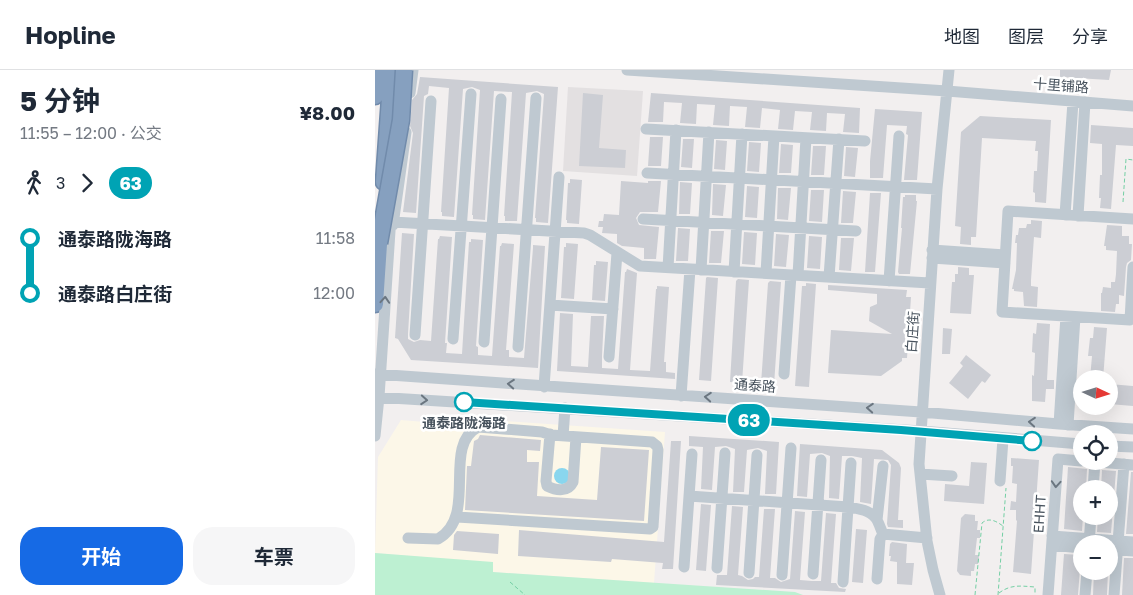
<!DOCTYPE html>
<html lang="zh">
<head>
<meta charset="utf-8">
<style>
  :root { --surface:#fff; --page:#f6f6f7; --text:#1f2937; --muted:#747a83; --line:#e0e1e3; --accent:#166ae5 }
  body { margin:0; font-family:"Golos Text","Noto Sans SC",sans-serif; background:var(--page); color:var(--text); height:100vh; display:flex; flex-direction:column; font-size:19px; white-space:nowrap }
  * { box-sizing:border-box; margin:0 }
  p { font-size:16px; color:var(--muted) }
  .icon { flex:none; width:28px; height:28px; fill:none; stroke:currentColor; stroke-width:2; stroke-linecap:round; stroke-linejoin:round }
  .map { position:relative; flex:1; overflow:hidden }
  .panel { display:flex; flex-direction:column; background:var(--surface); width:375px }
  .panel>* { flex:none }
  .badge { padding:0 10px; border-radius:16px; font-size:18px; line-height:32px }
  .needle { width:32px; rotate:94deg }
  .tools { position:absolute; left:698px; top:300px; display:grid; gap:10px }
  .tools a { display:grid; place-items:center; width:45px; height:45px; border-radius:50%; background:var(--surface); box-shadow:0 5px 20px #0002; font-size:25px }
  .map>.badge { position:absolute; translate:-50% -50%; box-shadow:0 0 0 2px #fff }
  .legs { display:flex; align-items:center; gap:8px; height:55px; padding:0 20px; font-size:16px }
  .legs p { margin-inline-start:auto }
  .overview { display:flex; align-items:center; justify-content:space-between; height:85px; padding:0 20px }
  h1 { font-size:28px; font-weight:700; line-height:38px }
  .action { display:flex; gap:10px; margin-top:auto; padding:10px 20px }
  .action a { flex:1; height:58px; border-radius:20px; background:var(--accent); color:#fff; font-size:20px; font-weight:700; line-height:58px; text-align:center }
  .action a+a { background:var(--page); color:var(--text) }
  ul { padding:0 20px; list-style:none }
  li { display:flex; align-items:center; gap:18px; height:55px; font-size:19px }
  li i { display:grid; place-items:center; width:8px; height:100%; margin:0 6px; background:currentColor }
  li i::after { content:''; width:12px; height:12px; margin:-6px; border:4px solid; border-radius:50%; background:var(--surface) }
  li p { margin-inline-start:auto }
  li:first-child i { background:linear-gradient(#0000 50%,currentColor 0) }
  li:last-child i { background:linear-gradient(currentColor 50%,#0000 0) }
  header { display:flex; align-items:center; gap:30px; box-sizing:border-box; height:70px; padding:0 25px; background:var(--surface); border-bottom:1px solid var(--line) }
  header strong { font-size:24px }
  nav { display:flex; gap:28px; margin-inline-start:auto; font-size:18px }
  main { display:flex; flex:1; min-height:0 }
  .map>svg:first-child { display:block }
  .commercial { fill:#fcf7e8 }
  .education { fill:#e3e0e1 }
  .green { fill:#bdf0d2 }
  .water { fill:#89d6ee }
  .building { fill:#ccced4 }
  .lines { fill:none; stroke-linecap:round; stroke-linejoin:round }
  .highway-casing { stroke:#718bab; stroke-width:19 }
  .path { stroke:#74cfa4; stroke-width:1; stroke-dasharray:4 2.5; stroke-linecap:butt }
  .minor { stroke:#bfc9d1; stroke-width:11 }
  .highway { stroke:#86a0bf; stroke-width:16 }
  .highway-bridge-casing { stroke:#718bab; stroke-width:19; stroke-linecap:butt }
  .highway-bridge { stroke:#86a0bf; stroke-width:16 }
  .oneway { stroke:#6b7680 }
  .line-1-casing { stroke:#fff; stroke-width:11 }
  .line-1 { stroke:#00a3b4; stroke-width:8 }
  .stop-1-dot { fill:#fff; stroke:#00a3b4; stroke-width:2.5 }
  .labels { text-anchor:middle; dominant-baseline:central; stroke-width:5; stroke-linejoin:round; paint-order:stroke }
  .street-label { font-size:14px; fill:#47525d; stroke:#fff }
  .stop-label { font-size:14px; font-weight:bold; fill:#47525d; stroke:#fff }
</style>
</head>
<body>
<header>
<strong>Hopline</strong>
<nav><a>地图</a><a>图层</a><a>分享</a></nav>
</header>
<main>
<section class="panel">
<div class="overview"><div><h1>5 分钟</h1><p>11:55 – 12:00 · 公交</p></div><b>¥8.00</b></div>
<div class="legs"><svg class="icon" aria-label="walk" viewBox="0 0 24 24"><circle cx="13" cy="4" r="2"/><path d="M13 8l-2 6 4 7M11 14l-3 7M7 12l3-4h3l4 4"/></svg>3<svg class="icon" aria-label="forward" viewBox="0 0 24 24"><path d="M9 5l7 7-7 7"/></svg><b class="badge" style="background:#00a3b4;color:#fff">63</b></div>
<ul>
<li><i style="color:#00a3b4"></i><b>通泰路陇海路</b><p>11:58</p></li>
<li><i style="color:#00a3b4"></i><b>通泰路白庄街</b><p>12:00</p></li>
</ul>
<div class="action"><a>开始</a><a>车票</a></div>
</section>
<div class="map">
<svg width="758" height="525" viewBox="0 0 758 525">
  <rect width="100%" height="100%" fill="#f2efef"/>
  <path class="commercial" d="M85,348L290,362L279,513L118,502V493L0,483L3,387L26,350L85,355Z"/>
  <path class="education" d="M193,17L268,21L262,106L188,101Z"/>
  <path class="green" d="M0,483L118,492V502L420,522L428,525H0Z"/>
  <path class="water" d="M179 406a8 8 0 1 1 16 0a8 8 0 1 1-16 0Z"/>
  <path class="building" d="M685,0H736L734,10L685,7Z
    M45,7L183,17L173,153L161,152V148H160L169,24L162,21L151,23L142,151H130V146H129L137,22L119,21L110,150L98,149V145H97L105,20L97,17L88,19L79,147L67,146V142H66L74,18L54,16L53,24L49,26L41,143L28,142L38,63L35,56L37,30L42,24Z
    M208,23L228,25L224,78L251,80L250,98L204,96Z
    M276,23L485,38L484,63L468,62L470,44L452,43L451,61L435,60L437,42L420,41L418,60L403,59L405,40L387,38L385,58L370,57L372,37L355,36L354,56L338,55L340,35L322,34L321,54L305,53L307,33L289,32L288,52H273Z
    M500,39L547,42L542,110H529L533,65L531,64L532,56L512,55L508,108H495V91Z
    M605,46L676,50L671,133L660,132V123L658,122L659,101H662L663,81H660L661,71L607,68L601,167H596V175L585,174L586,157L580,156L586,62Z
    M716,55L758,58V76L741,75L736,139L725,138L726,128H724L725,105H727V74L715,73Z
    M275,67H288L286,96H273Z
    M308,69H319L317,98L306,97Z
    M341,70L352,71L350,100L339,99Z
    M374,72L386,73L384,102L372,101Z
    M406,74L418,75L416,103H404Z
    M438,76H451L449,105H436Z
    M471,77L483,78L480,107L469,106Z
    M195,109L207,110L204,154L192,153V150H191L193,113H195Z
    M246,111L273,113V111H286L283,142H265L261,148L264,155L284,157L281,189H269V178L247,176L242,173V164L227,163L228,157H223L224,151H228L229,144L244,145Z
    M305,112L317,113L315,144H304Z
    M338,114L351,115L348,146L337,145Z
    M372,116L384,117L382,148L370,147Z
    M403,118H416L413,150L402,149Z
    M436,120H449L447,152L434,151Z
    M468,121L481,122L478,153H466Z
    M495,123H506L500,202H490Z
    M530,125H541V131H542L535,204H524L523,202L527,158H526L528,127H530Z
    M656,150L667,151L666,168L659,167L656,210V216L663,217L662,237L649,236L648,222L639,221V219H637L641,200L642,173H640L641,165H643L644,158H651L652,154H656Z
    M732,155L747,156V166H754V174H757L756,190L752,193L751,197L749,226L744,225V234H741L740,242L726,241V223H727L728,217L736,218V212H740L741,204L742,181L731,180V176H729Z
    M303,158L315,159L313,191H301Z
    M336,161H349L346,193H334Z
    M369,162L382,163L380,195L367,194Z
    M27,163L39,164L33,264V269L39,272L45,270L56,271L63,169H64L65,166L77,167L70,273H72L71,283L87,284L94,172H96V169L108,170L101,276L103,277V285L117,286L125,176H126L127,173L139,174L131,280H134V287L149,288L158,178V175L170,176L163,298L36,290L23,269L20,268Z
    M401,164L414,165L411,197L399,196Z
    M434,166L447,167L445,199L432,198Z
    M466,168H479L476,201L464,200Z
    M191,173L203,174L199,229L186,228L189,177H191Z
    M221,191L233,192L230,231L217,230L219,195H221Z
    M583,197L594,198V205H599L596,244L575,243L577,212H580V204H583Z
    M252,199L262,203L255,300L275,301L281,219H282V216L294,217L289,292H291V302L300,303V309L182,301L185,243L198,244L196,296L213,297L216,246H229L227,286V298L243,299L250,202H251Z
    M332,207L343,208L336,311L324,310L331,208Z
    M363,209L374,210L367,313L355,312L361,211Z
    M395,211L406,212L399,315L386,314L393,213Z
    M431,213L441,214L434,317L420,316L427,216H431Z
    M453,215L532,220L531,227H536L532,288H527V291L506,306L453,303L456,260L517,264L494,251L495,237L502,234V224L453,220Z
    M662,253L675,254L672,310H679V319H671L670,332L657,331V305L659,306L660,283L657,282L658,263L661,264Z
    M719,257L732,258L728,309H715L717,286H713L715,268H718Z
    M568,258L577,259L575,284H567Z
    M591,285L616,305L610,313L607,311L593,329L574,313L588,296L585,293Z
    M734,314L758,316V336L734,334Z
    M105,365L166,370L165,381L152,380V392H164L162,426L222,430L226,377L274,380L269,451L90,440L92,396H96L99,371L103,369Z
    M314,366L404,372L401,424H390L392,381L383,378L372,380L369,422H358L360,379L351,376L340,377L337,420L326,419L328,377L314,376Z
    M296,371H306L298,499H287L288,493L237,489L236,492L143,486L144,460L289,472Z
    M425,374L507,380L524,393L526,398L523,450H528V458L513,457L512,454L516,395L513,390L499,389L496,434L485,432L487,388L477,386H467L464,429L454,428L455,386L447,383L435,384L432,427L422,426Z
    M636,388L664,390L656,504L638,502L642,451L641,450V440H635L636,431L641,432L642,414L637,413L638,396H636Z
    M596,392L612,393L609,434L569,431L570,414L594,416Z
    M693,397L712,399L711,419H706V446H708L707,461L689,459Z
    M727,400L741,401L736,463L722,462L723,446H734V419H726Z
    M756,402H758V464H751Z
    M326,434L336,435L331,501L321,500Z
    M357,436L368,437L363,505L367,506L373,510L378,509L380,507H384L389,439H400L395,508H400L406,512L415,509L420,441L430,442L425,510L437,511H446L451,443L461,444L456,513H461L464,518L471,519L470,522L341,515L342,505H352Z
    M590,444L600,445V451H603L602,460H605V468H602L600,485H604L603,494H600L599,501H596V506L585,505L582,501L586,448Z
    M481,459L492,460L488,513L477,512Z
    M82,461L124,464L123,484L78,480L79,465Z
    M517,472L532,474L531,493H539L537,515L522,514V492L515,491L516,486H514L515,474Z
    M689,484L706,485L703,525H686Z
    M749,488H758V525H747Z
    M719,501H733L732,525H718Z"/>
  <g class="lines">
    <g class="highway-casing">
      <path id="highway" d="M0,26L2,0
        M9,112L17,0
        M0,234L5,159"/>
    </g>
    <path class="path" d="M748,132L751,89L758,90
      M135,512L150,525
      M624,523C636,514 646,516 660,517V525
      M600,525L607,453C614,447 621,451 628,456
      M623,525L631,418"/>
    <path class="minor" d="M252,0L572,21L758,36
      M35,23L38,0
      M271,59L490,71
      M272,103L562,119
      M690,145L698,32
      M703,146L710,32
      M268,149L481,161
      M758,149L633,141L627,242L755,250L758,197
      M18,152L209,163L215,165L265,196L555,213
      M18,155L31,62
      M557,180L630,185
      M557,188L630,193
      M293,198L301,60
      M326,200L334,62
      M359,202L367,64
      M391,203L399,66
      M423,205L431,68
      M454,207L464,69
      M514,211L524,66
      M175,235L238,239
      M40,265L56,31
      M78,269L96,24
      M109,272L126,29
      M143,277L161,28
      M234,287L242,183
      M0,304L546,342L684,354L758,359
      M409,304L416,205
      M169,317L184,107
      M306,326L315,199
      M0,327L546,361L706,374
      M684,354L691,246
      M693,355L700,247
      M175,364L171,411L172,416C182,421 193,422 198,412L201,367
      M0,366L4,327L16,146
      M188,366L190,338
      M734,376L758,377
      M712,391L758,395
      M545,404L577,406
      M625,411L628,369
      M718,419L720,392
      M314,426L473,437C484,439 498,440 503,452C505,456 506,460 508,464L552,468
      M502,450L508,396
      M677,466L758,472
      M33,468L63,469C104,446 66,376 103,357L167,362L176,365L277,372L282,376L283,380L278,457L275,459L82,447
      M714,474L716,446
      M677,475L706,478
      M734,479L758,481
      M309,497L317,384
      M342,498L350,383
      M374,503L382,385
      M438,504L446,390
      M407,505L416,378
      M502,509L505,469L508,464
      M468,512L476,393
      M565,525L558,500L552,471L544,394L562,119L574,0
      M673,525L683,389L706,391
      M710,525L712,501
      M739,525L749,394"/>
    <use href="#highway" class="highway"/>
    <g class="highway-bridge-casing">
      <path id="highway-bridge" d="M4,173L26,50L29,0"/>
    </g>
    <use href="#highway-bridge" class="highway-bridge"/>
  </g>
  <defs><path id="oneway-chevron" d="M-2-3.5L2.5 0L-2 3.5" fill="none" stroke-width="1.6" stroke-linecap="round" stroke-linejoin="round" transform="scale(1.25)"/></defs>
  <g class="oneway">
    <use href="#oneway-chevron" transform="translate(10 230) rotate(-86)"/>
    <use href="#oneway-chevron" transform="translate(136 314) rotate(-176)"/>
    <use href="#oneway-chevron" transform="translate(333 327) rotate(-176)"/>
    <use href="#oneway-chevron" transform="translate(49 330) rotate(4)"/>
    <use href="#oneway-chevron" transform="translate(495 338) rotate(-176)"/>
    <use href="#oneway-chevron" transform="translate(657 352) rotate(-175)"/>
    <use href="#oneway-chevron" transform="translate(681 414) rotate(94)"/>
  </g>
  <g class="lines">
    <g class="line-1-casing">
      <path id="line-1" d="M89,332L526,360L657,371"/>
    </g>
    <use href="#line-1" class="line-1"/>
  </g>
  <g class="stop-1-dot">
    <circle cx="89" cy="332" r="9"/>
    <circle cx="657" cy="371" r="9"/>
  </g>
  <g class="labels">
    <g class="street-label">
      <text transform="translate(686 15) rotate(4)">十里铺路</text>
      <text transform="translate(537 262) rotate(-86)">白庄街</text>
      <text transform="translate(380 315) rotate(4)">通泰路</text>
      <text transform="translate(664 444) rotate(-86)">EHHT</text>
    </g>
    <g class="stop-label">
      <text x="89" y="352">通泰路陇海路</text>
    </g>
  </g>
</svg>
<div class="tools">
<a><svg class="needle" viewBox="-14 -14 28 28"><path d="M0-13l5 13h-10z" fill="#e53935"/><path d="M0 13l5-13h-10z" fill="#747a83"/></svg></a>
<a><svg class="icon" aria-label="locate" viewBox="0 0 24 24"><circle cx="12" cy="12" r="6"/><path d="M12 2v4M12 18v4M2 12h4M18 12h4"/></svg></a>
<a>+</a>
<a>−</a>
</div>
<b class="badge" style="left:374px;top:350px;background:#00a3b4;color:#fff">63</b>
</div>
</main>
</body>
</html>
